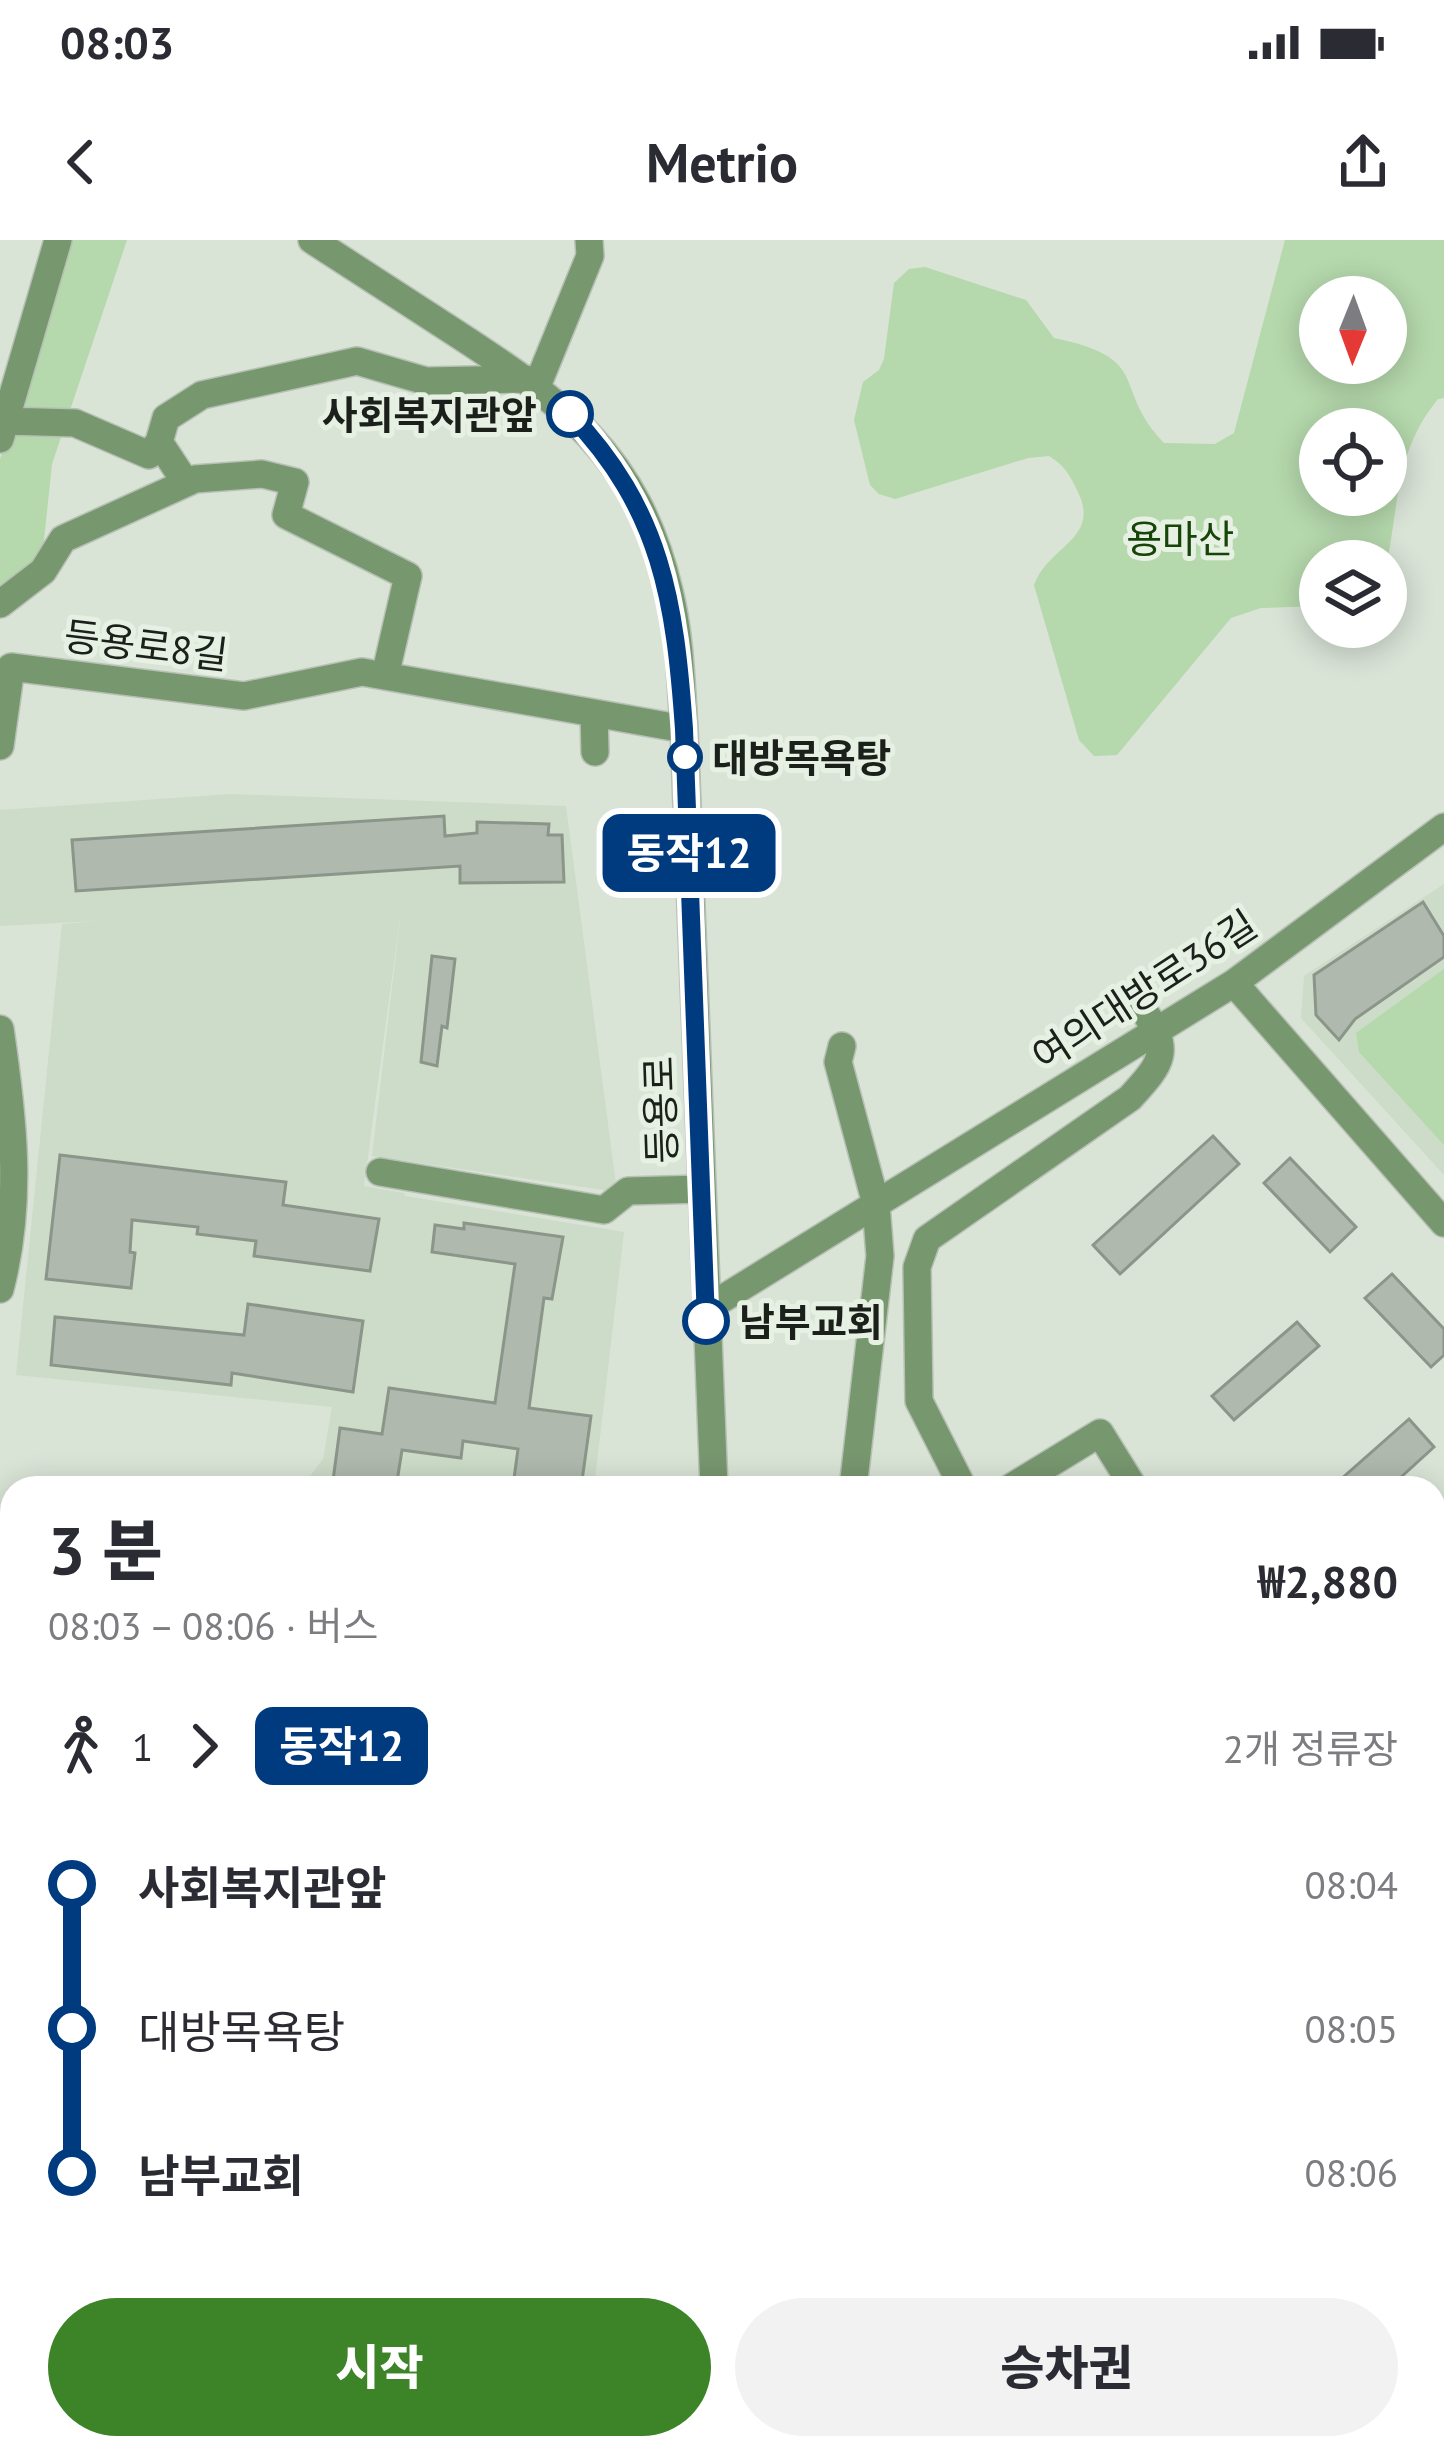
<!DOCTYPE html>
<html lang="ko">
<head>
<meta charset="utf-8">
<style>
  :root { --surface:#fff; --page:#f2f2f3; --text:#2b2b33; --muted:#7c7c81; --accent:#3d8328 }
  body { margin:0; font-family:"PT Sans","Noto Sans KR",sans-serif; background:var(--page); color:var(--text); height:100vh; display:flex; flex-direction:column; font-size:45px; white-space:nowrap }
  * { box-sizing:border-box; margin:0 }
  p { font-size:39px; color:var(--muted) }
  .icon { flex:none; width:66px; height:66px; fill:none; stroke:currentColor; stroke-width:2; stroke-linecap:round; stroke-linejoin:round }
  .map { position:relative; flex:1; overflow:hidden }
  .details { position:absolute; left:0px; top:1236px; width:1446px; height:984px; display:flex; flex-direction:column; background:var(--surface); border-radius:36px 36px 0 0; box-shadow:0 6px 30px #0003 }
  .details>* { flex:none }
  .badge { padding:0 24px; border-radius:18px; font-size:42px; line-height:78px }
  .needle { width:78px; rotate:181deg }
  .buttons { position:absolute; left:1299px; top:36px; display:grid; gap:24px }
  .buttons a { display:grid; place-items:center; width:108px; height:108px; border-radius:50%; background:var(--surface); box-shadow:0 6px 30px #0003; font-size:60px }
  .map>.badge { position:absolute; translate:-50% -50%; box-shadow:0 0 0 6px #fff }
  .legs { display:flex; align-items:center; gap:18px; height:132px; padding:0 48px; font-size:39px }
  .legs p { margin-inline-start:auto }
  .head { display:flex; align-items:center; justify-content:space-between; height:204px; padding:0 48px }
  h1 { font-size:66px; font-weight:800; line-height:90px }
  .cta { display:flex; gap:24px; margin-top:auto; padding:24px 48px }
  .cta a { flex:1; height:138px; border-radius:72px; background:var(--accent); color:#fff; font-size:48px; font-weight:800; line-height:138px; text-align:center }
  .cta a+a { background:var(--page); color:var(--text) }
  ul { padding:0 48px; list-style:none }
  li { display:flex; align-items:center; gap:42px; height:144px; font-size:45px }
  li i { display:grid; place-items:center; width:18px; height:100%; margin:0 15px; background:currentColor }
  li i::after { content:''; width:30px; height:30px; margin:-15px; border:9px solid; border-radius:50%; background:var(--surface) }
  li p { margin-inline-start:auto }
  li:first-child i { background:linear-gradient(#0000 50%,currentColor 0) }
  li:last-child i { background:linear-gradient(currentColor 50%,#0000 0) }
  .status { display:flex; justify-content:space-between; align-items:center; height:84px; padding:0 60px; background:var(--surface); direction:ltr }
  .status svg { height:33px; fill:currentColor }
  header { display:flex; justify-content:space-between; align-items:center; height:156px; padding:0 48px; background:var(--surface); font-size:54px; font-weight:800 }
  .map>svg:first-child { display:block }
  .built { fill:#ccdcc8 }
  .green { fill:#b5d8ac; fill-rule:evenodd }
  .building { fill:#afb9ad; stroke:#8b9589; stroke-width:3 }
  .lines { fill:none; stroke-linecap:round; stroke-linejoin:round }
  .minor-casing { stroke:#b7c0b4; stroke-width:30 }
  .minor { stroke:#77976f; stroke-width:27 }
  .line-1-casing { stroke:#fff; stroke-width:27 }
  .line-1 { stroke:#003b80; stroke-width:18 }
  .stop-1-dot { fill:#fff; stroke:#003b80; stroke-width:6 }
  .labels { text-anchor:middle; dominant-baseline:central; stroke-width:10; stroke-linejoin:round; paint-order:stroke }
  .stop-label { font-size:39px; font-weight:bold; fill:#1c201b; stroke:#e6f1e3; text-anchor:start }
  .park-label { font-size:39px; fill:#174409; stroke:#e6f1e3 }
  .street-label { font-size:39px; fill:#1c201b; stroke:#e6f1e3 }
</style>
</head>
<body>
<div class="status"><b>08:03</b><svg viewBox="0 0 49 12"><path d="M0 12V9h3v3zM5 12V6h3v6zM10 12V3h3v9zM15 12V0h3v12zM26 1h20v11H26zM47 4h2v5h-2z"/></svg></div>
<header><svg class="icon" aria-label="back" viewBox="0 0 24 24"><path d="M15 5l-7 7 7 7"/></svg>Metrio<svg class="icon" aria-label="share" viewBox="0 0 24 24"><path d="M12 15V3M7 8l5-5 5 5M5 13v7h14v-7"/></svg></header>
<div class="map">
<svg width="1444" height="2220" viewBox="0 0 1444 2220">
  <rect width="100%" height="100%" fill="#d9e3d6"/>
  <path class="built" d="M231,554L566,566L617,952L372,916L402,663L364,946L404,953L405,956L624,992L594,1248H301L323,1219L332,1167L16,1135L62,684L97,681L0,686V570Z
    M1444,644V935L1301,778L1304,736Z
    M217,2208H327L338,2220H166L185,2212Z"/>
  <path class="green" d="M69,0H127L52,224L42,319L0,348V219Z
    M1285,0H1444V158L1438,159C1395,211 1399,265 1386,328V321H1320V366L1261,368L1231,378L1117,515L1094,516L1079,500L1034,345C1048,306 1101,299 1078,252C1070,235 1065,226 1049,216L1028,218L895,259L879,254L870,245L854,180L863,142L879,130L884,119L894,43L909,29L925,27L1026,60L1054,98C1155,119 1110,147 1164,203L1215,204L1234,193ZM1386,57V123H1320V57ZM1386,189V255H1320V189Z
    M1444,729V905L1359,812L1356,793Z
    M1444,1682V1949L1434,1956V1692Z"/>
  <path class="building" d="M444,576L445,596L477,593V582L549,584L548,595H562L564,642L460,643V626L76,651L72,600Z
    M1423,662L1444,696V717L1355,779L1339,800L1316,775L1314,735Z
    M432,716L455,719L447,788L442,786L437,826L421,822Z
    M1213,896L1239,924L1120,1034L1093,1005Z
    M60,915L286,942L283,965L379,979L370,1031L254,1016L256,1001L197,994L198,987L132,980L130,1012L135,1013L131,1048L46,1039Z
    M1290,918L1356,987L1330,1012L1264,943Z
    M464,983L563,997L552,1059L544,1058L529,1168L591,1176L581,1248L513,1246L518,1209L463,1201L461,1218L402,1210L396,1248H332L340,1188L382,1194L389,1148L495,1163L515,1024L432,1012L435,985L464,989Z
    M1392,1034L1444,1089V1115L1431,1127L1365,1058Z
    M248,1064L363,1081L353,1152L232,1133L231,1145L51,1125L55,1077L244,1095Z
    M1297,1082L1319,1106L1234,1180L1212,1156Z
    M1409,1179L1434,1207L1389,1248H1331Z"/>
  <g class="lines">
    <g class="minor-casing">
      <path id="minor" d="M312,0C358,30 405,60 451,90C562,162 637,214 669,351C680,396 681,443 684,489L714,1248
        M537,146L590,16L589,0
        M5,181L75,183L149,215L159,202
        M0,199L58,0
        M186,243L159,202L166,178L202,155L357,121L426,141L526,139
        M0,364L43,331L63,299L195,239L262,234L295,242L286,275L408,336L385,436
        M594,473L684,489
        M0,506L11,427L244,456L362,432L594,473L595,512
        M1234,743L1444,983
        M0,789C13,877 23,961 0,1049
        M842,806L838,822L876,964L880,1016L853,1248
        M380,932L604,970L628,951L702,949
        M706,1069L1234,743L1444,587
        M963,1248L919,1161L917,1027L927,999L1130,858C1163,822 1172,811 1142,768
        M1010,1248L1100,1193L1134,1248
        M0,1748L6,1767L12,2102
        M1434,1972L1444,1965
        M14,2208V2220
        M335,2208L355,2220
        M169,2220L189,2208
        M750,2220V2208
        M857,2220L865,2208"/>
    </g>
    <use href="#minor" class="minor"/>
  </g>
  <g class="lines">
    <g class="line-1-casing">
      <path id="line-1" d="M570,174C662,270 675,362 684,489L706,1081"/>
    </g>
    <use href="#line-1" class="line-1"/>
  </g>
  <g class="stop-1-dot">
    <circle cx="570" cy="174" r="21"/>
    <circle cx="685" cy="517" r="15"/>
    <circle cx="706" cy="1081" r="21"/>
  </g>
  <g class="labels">
    <g class="stop-label">
      <text x="537" y="174" text-anchor="end">사회복지관앞</text>
      <text x="712" y="517">대방목욕탕</text>
      <text x="739" y="1081">남부교회</text>
    </g>
    <g class="park-label">
      <text x="1180" y="298">용마산</text>
    </g>
    <g class="street-label">
      <text transform="translate(146 405) rotate(7)">등용로8길</text>
      <text transform="translate(1144 750) rotate(-33)">여의대방로36길</text>
      <text transform="translate(660 870) rotate(-92)">등용로</text>
    </g>
  </g>
</svg>
<div class="buttons">
<a><svg class="needle" viewBox="-14 -14 28 28"><path d="M0-13l5 13h-10z" fill="#e53935"/><path d="M0 13l5-13h-10z" fill="#7c7c81"/></svg></a>
<a><svg class="icon" aria-label="locate" viewBox="0 0 24 24"><circle cx="12" cy="12" r="6"/><path d="M12 2v4M12 18v4M2 12h4M18 12h4"/></svg></a>
<a><svg class="icon" aria-label="layers" viewBox="0 0 24 24"><path d="M12 4l9 5-9 5-9-5zM3 14l9 5 9-5"/></svg></a>
</div>
<b class="badge" style="left:689px;top:613px;background:#003b80;color:#fff">동작12</b>
<section class="details">
<div class="head"><div><h1>3 분</h1><p>08:03 – 08:06 · 버스</p></div><b>₩2,880</b></div>
<div class="legs"><svg class="icon" aria-label="walk" viewBox="0 0 24 24"><circle cx="13" cy="4" r="2"/><path d="M13 8l-2 6 4 7M11 14l-3 7M7 12l3-4h3l4 4"/></svg>1<svg class="icon" aria-label="forward" viewBox="0 0 24 24"><path d="M9 5l7 7-7 7"/></svg><b class="badge" style="background:#003b80;color:#fff">동작12</b><p>2개 정류장</p></div>
<ul>
<li><i style="color:#003b80"></i><b>사회복지관앞</b><p>08:04</p></li>
<li><i style="color:#003b80"></i><span>대방목욕탕</span><p>08:05</p></li>
<li><i style="color:#003b80"></i><b>남부교회</b><p>08:06</p></li>
</ul>
<div class="cta"><a>시작</a><a>승차권</a></div>
</section>
</div>
</body>
</html>
